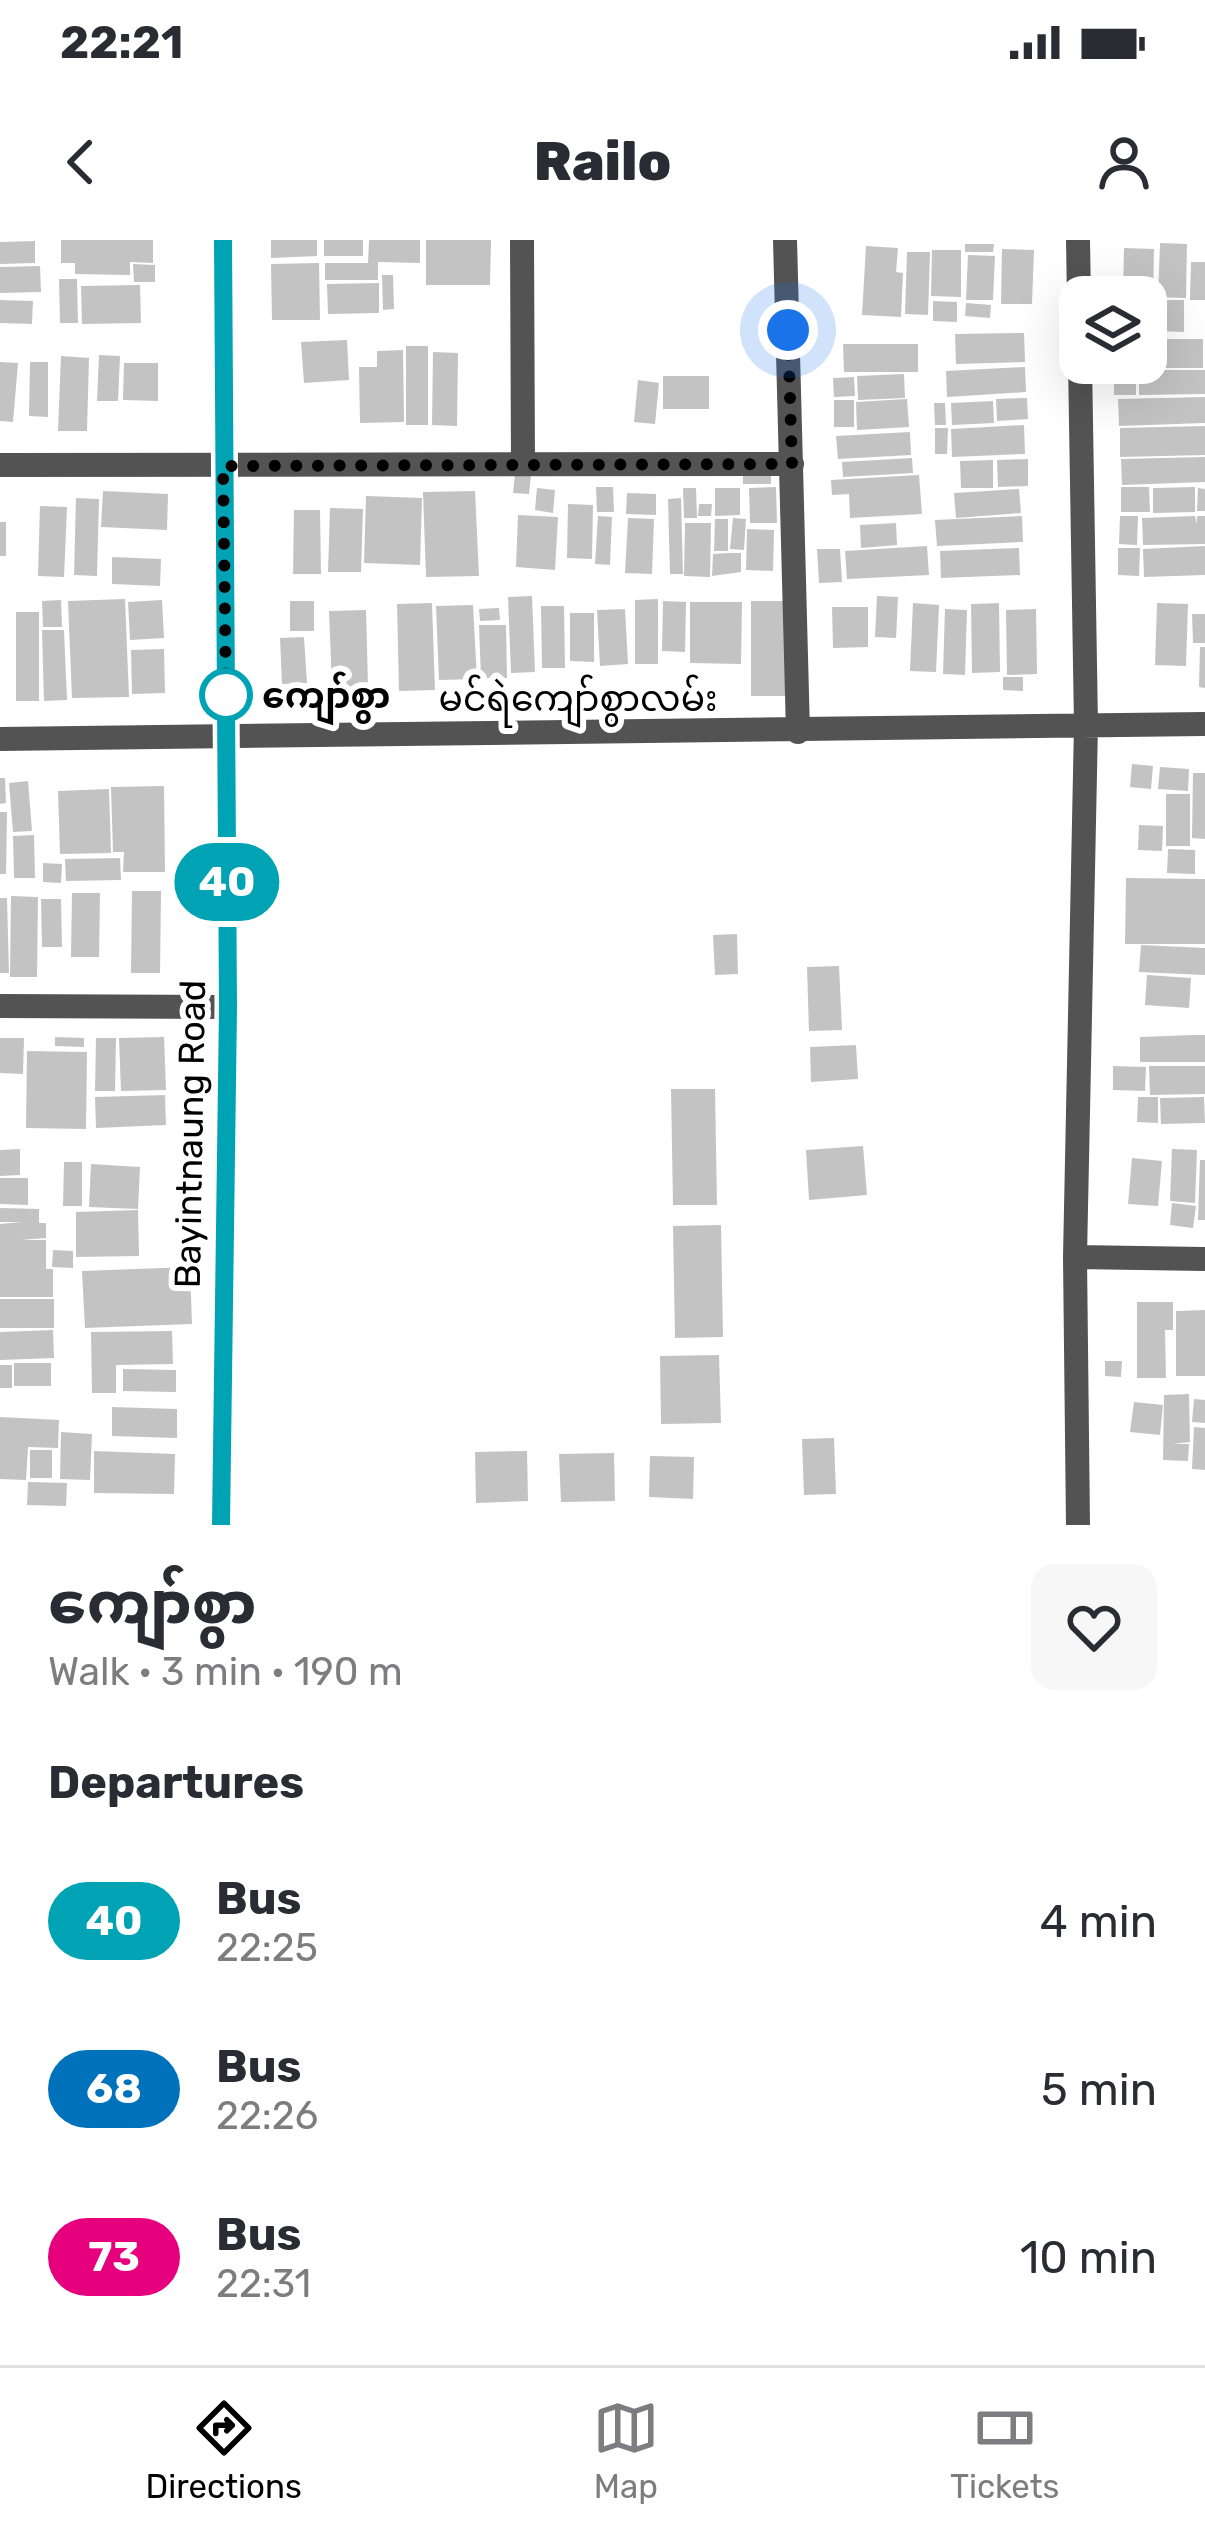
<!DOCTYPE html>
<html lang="en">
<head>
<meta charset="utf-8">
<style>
  :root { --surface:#fff; --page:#f7f7f7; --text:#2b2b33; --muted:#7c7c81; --line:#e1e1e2; --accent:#000 }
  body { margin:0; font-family:Rubik,"Noto Sans Myanmar",sans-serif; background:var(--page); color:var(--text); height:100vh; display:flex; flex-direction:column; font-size:45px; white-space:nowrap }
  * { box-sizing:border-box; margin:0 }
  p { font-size:39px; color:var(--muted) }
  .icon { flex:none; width:66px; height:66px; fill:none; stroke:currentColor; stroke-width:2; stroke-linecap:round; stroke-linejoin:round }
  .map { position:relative; height:1285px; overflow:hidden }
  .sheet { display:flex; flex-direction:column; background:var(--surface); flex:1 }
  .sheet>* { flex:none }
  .badge { padding:0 24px; border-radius:39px; font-size:42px; line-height:78px }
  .fabs { position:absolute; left:1059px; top:36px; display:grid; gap:24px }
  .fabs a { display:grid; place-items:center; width:108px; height:108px; border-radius:24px; background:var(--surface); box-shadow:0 12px 48px #0002; font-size:60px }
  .you { position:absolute; width:60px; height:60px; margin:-30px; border:9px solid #fff; border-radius:50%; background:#1a73e8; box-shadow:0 0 0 18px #1a73e833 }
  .map>.badge { position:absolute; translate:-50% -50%; box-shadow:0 0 0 6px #fff }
  h2 { padding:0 48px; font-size:45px; line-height:108px }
  .round { display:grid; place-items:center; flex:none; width:126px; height:126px; border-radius:24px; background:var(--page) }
  .overview { display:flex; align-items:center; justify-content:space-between; height:204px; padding:0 48px }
  h1 { font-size:57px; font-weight:800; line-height:90px }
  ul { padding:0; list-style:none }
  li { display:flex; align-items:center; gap:36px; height:168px; padding:0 48px }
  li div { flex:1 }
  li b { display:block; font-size:45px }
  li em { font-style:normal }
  li .badge { min-width:132px; font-weight:700; text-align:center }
  .status { display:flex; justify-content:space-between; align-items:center; height:84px; padding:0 60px; background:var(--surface); direction:ltr }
  .status svg { height:33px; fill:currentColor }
  header { display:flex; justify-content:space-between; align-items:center; height:156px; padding:0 48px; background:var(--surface); font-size:54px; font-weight:800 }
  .dock { display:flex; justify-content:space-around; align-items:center; height:168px; border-top:3px solid var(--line); background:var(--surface); font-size:33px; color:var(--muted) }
  .dock a { display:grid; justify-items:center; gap:6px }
  .dock .selected { color:var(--accent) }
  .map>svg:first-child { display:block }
  .building { fill:#c3c3c3 }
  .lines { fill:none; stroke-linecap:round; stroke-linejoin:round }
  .street { stroke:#535353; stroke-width:24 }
  .secondary { stroke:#202020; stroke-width:24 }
  .line-casing { stroke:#fff; stroke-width:27 }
  .line { stroke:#00a3b4; stroke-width:18 }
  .walk { stroke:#000; stroke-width:12; stroke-dasharray:0 21.6 }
  .stop-dot { fill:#fff; stroke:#00a3b4; stroke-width:6 }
  .labels { text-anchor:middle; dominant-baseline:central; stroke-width:12; stroke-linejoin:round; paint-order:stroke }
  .stop-label { font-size:36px; font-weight:bold; fill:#000; stroke:#fff; text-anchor:start }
  .street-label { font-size:36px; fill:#000; stroke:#fff }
</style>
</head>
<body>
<div class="status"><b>22:21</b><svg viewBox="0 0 49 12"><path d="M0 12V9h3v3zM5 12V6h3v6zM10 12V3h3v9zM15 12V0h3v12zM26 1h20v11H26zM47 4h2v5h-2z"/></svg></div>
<header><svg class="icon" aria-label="back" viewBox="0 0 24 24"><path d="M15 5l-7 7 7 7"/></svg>Railo<svg class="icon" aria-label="person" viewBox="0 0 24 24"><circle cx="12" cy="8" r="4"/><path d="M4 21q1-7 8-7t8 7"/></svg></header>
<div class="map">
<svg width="1205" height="1285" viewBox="0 0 1205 1285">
  <rect width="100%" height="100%" fill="#fff"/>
  <path class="building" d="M61,0H153V23L130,22V35L75,34V23H61Z
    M271,0H317V16L271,18Z
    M324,0H363V16H324Z
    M369,0H420V23L378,22V40H325V23H368Z
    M426,0H491L490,45H426Z
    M35,1V23L0,24V2Z
    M1160,3L1187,4L1186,58L1158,57Z
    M965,4H994L993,12H965Z
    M866,6L898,8L896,32L903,33L901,77L862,75Z
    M1124,8L1154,9L1153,59L1123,57Z
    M1002,9L1034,10L1032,64H1001Z
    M932,10H961V57L931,56Z
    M907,12H930L928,75L905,74Z
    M968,15L995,16L993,60H966Z
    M1191,22H1205V60H1190Z
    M319,23L320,80H272L271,24Z
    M133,24L155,25V42H134Z
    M40,26L41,52L0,53V27Z
    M382,35H393L394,69L383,70Z
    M59,39H77L78,83H60Z
    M379,43V73L328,74L327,44Z
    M140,45L141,83L82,84L81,46Z
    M0,60L33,61L32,84L0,83Z
    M1155,60H1184V92L1155,91Z
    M933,61L957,62V82L933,81Z
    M966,63L991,65L990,78L965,76Z
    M1024,93L1025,122L956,124L955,94Z
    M1146,99H1203V128H1142V123H1146Z
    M347,100L349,140L304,143L301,102Z
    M843,104H918V132H844Z
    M406,106H428V185H406Z
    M403,110L404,182L360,183L359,127H377V111Z
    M433,112L458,113L457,186L432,185Z
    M99,115L120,116L118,161H97Z
    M61,116L89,118L87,191H58Z
    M0,122L18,123L13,182L0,181Z
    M30,122H48V177L29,176Z
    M124,123H158V161L123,160Z
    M1025,127L1026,152L947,157L946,131Z
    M1114,130H1136V155H1114Z
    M1139,130H1205V154L1139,155Z
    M904,134L905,158L858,160L857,136Z
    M663,136H709V169H663Z
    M854,137L855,156L834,157L833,138Z
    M638,140L659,143L655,184L634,182Z
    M1205,157V183L1119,186L1118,159Z
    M1027,158L1028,179L997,181L996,159Z
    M907,159L909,187L857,190L856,162Z
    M834,160H854V187H834Z
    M993,161L994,183L952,185L951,163Z
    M934,163H945L946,185H935Z
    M1024,185L1025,214L952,217L951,189Z
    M1205,186V215L1120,217V188Z
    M935,188H948L947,214H935Z
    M910,192L911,215L838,219L836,196Z
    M1205,217V242L1122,245L1121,219Z
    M912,218L913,233L843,237L842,222Z
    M1028,219V246L998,247L997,220Z
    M993,220V248H961L960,221Z
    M743,233H771V244H743Z
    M515,234L531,235L529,254L513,253Z
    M919,235L922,274L850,278L849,254L832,255L831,240Z
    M596,247H613L614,272H597Z
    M776,247L777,283H750L749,248Z
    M1121,247H1149L1150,272H1121Z
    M1195,247V272L1153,273V248Z
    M537,248L555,250L553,273L535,270Z
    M683,248H696L697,278H684Z
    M715,248H740V275L715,276Z
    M1198,248L1205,249V271H1197Z
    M1019,249L1021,273L956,278L954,253Z
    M103,251L168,254L167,290L101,287Z
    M475,251L479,336L426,337L423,252Z
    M627,253L656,254V275L626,274Z
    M366,256L422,258L420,325L364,323Z
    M76,258L99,259L97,336L74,335Z
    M681,258L683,334H670L668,259Z
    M568,264L593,265L592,319L567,318Z
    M699,264H712L711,276H698Z
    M40,266L67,267L64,337L38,336Z
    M330,268L363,269L361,332H328Z
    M294,270H320L321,334H293Z
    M518,275L558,277L555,330L516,327Z
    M598,276L612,277L610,325L595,324Z
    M1022,276L1023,302L937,306L935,280Z
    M1120,276H1138L1137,305L1119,304Z
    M1195,276L1197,284V276H1205V304L1143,305L1142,278Z
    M628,278L654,279L652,334L625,333Z
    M733,278L746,279L744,310L730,309Z
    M715,279H728V311H714Z
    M0,282H6V316H0Z
    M685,283H711L710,337L684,336Z
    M896,283L897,305L861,308L860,285Z
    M747,289L774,290L773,331L746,330Z
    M927,306L929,335L847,339L845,311Z
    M1205,306V335L1144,337L1143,309Z
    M1019,308L1020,335L941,338L940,311Z
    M1118,308H1140L1139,336L1118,335Z
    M817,309H840L842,342L819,343Z
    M729,313H741V332L712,336L713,314Z
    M112,317L161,319L160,346L112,344Z
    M532,356L535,432L511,433L508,357Z
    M877,356L898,357L896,398L875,397Z
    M125,359L129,457L72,458L68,361Z
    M658,359V424H635V360Z
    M61,360L62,387H43L42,361Z
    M162,360L164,398L130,400L128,362Z
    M290,361H314V391H290Z
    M663,361L686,362L685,412L662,411Z
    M751,361H787V456H751Z
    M690,362H742L741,424L690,423Z
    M432,363L435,450L399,451L397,364Z
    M913,363L939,365L936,432L910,431Z
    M999,363L1000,432L972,433L971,364Z
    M1157,363L1188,364L1186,426L1155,425Z
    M473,365L477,439L439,440L436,366Z
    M541,366H564L565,428H542Z
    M832,367H868V407L833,408Z
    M499,368L500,380L480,381L479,369Z
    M625,369L628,424L600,426L597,370Z
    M945,369L967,370L965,435L943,434Z
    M1036,369L1037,434L1007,435L1006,370Z
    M366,370L368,446L332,447L329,371Z
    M16,372H39V461H16Z
    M570,373H594V422L570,421Z
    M1192,374H1205V403H1193Z
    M479,385H506L507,438H481Z
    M42,390H64L67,460L44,461Z
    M304,397L307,443L282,444L280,398Z
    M1200,407H1205V448L1199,447Z
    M164,409L165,453L132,454L131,410Z
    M1003,437H1023V451L1003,450Z
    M1132,524L1153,526L1151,549L1130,547Z
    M1160,527L1189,529L1188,551L1158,549Z
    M1193,533H1205V599L1192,598Z
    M0,538H5L6,563L0,564Z
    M28,541L32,591L13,592L9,543Z
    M164,546L165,632H123L124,612H113L111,547Z
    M109,549L111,613L60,614L58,551Z
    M1166,554H1190V606H1166Z
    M0,572H7L6,634H0Z
    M1139,585L1163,586L1162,611L1138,610Z
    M34,595L35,638H14L13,596Z
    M1168,609L1195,610V634L1167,633Z
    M120,618L121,640L66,641L65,619Z
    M43,623L62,624L61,643L43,642Z
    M1126,638L1205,639V704H1125Z
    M132,651H161L160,733H131Z
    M72,653H100L99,717H71Z
    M11,656L38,657L37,737H10Z
    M0,658H7L9,733H0Z
    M41,659H61L62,707H42Z
    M737,694L738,734L715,735L713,695Z
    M1141,705L1205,708V735L1139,732Z
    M839,726L842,790L809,791L807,727Z
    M1147,735L1191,738L1189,768L1145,765Z
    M1193,795H1205V822H1140V797Z
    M55,797L84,798V807L55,806Z
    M164,797L166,850L121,851L119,798Z
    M0,798H24L23,834L0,833Z
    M96,798H116L115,851H95Z
    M856,805L858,839L811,842L810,807Z
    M27,811L87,812L86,889L26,888Z
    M1113,826L1146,827L1145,851L1113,850Z
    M1149,826H1205V854L1150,855Z
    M671,849H715L717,965H673Z
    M165,855L166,885L96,888L95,857Z
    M1138,857H1158V883L1137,882Z
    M1204,857L1205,883L1161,884L1160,858Z
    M863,906L867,955L809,960L806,910Z
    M20,909V935L0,936V910Z
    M1172,909L1197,910L1195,963L1170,961Z
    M1132,918L1162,921L1158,966L1128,964Z
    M1200,920H1205V980H1198Z
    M64,922H82V966H63Z
    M91,924L140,927L138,969L89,967Z
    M0,938H28V965L0,964Z
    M1172,963L1196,966L1193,988L1170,985Z
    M0,968L39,969V983H46V998L21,1000H46V1029H53V1057H0V984L22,982H0Z
    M138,970L139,1016L76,1017V972Z
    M721,985L723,1097L675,1098L673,986Z
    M53,1010L73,1011V1028L52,1027Z
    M190,1027L192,1084L85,1088L82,1031Z
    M0,1059H54V1088H0Z
    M1137,1062H1173V1090H1165L1166,1138H1137Z
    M1205,1070V1136H1176V1071Z
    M53,1090L54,1118L0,1120V1092Z
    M172,1091L173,1124L116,1125V1153H92L91,1092Z
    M719,1115L721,1183L661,1184L660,1116Z
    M1105,1121H1122L1121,1137L1105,1136Z
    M14,1123H51V1146H14Z
    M0,1125H12V1148H0Z
    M123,1129L176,1130V1152L123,1151Z
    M1189,1154L1190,1202L1173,1204H1189L1188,1221L1163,1220L1164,1155Z
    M1194,1159L1205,1160V1183L1192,1182Z
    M1134,1162L1163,1165L1160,1195L1130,1192Z
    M112,1167L177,1169V1198L112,1196Z
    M0,1177L59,1180L58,1208L28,1207L26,1240L0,1239Z
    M1194,1187L1205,1188V1230L1192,1229Z
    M61,1192L92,1194L90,1240L60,1239Z
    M834,1198L836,1254L804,1255L802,1199Z
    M30,1210H52V1238H30Z
    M94,1211L175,1214L174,1254L94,1253Z
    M527,1211L528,1261L476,1263L475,1212Z
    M614,1213L615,1261L561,1262L559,1214Z
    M650,1216L694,1217L693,1259L649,1257Z
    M28,1242L67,1243L66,1266L27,1265Z"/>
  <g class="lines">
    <path class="street" d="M522,0L523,224
      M785,0L798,492
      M1078,0L1086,485L1075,1017L1078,1285
      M0,225L792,224
      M0,499L1205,484
      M0,766L228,767
      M1075,1017L1205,1019"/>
    <path class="secondary" d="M221,1285L228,767L223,0"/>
  </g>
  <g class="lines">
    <g class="line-casing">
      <path id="line" d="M221,1285L228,767L223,0"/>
    </g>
    <use href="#line" class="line"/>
    <path class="walk" d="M226,455L223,226L792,224L788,90"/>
  </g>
  <circle class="stop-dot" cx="226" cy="455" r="24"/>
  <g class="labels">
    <g class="stop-label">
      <text x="262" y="455">ကျော်စွာ</text>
    </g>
    <g class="street-label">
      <text x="578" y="458">မင်ရဲကျော်စွာလမ်း</text>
      <text transform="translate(190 894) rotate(-89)">Bayintnaung Road</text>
    </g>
  </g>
</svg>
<div class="fabs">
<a><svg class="icon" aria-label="layers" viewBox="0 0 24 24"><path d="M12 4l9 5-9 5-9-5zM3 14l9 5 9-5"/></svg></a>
</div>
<div class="you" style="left:788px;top:90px"></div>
<b class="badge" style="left:227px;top:642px;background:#00a3b4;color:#fff">40</b>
</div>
<section class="sheet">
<div class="overview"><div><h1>ကျော်စွာ</h1><p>Walk · 3 min · 190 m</p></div><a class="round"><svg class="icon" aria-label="heart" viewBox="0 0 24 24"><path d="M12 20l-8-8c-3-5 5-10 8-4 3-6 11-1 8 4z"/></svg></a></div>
<h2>Departures</h2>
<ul>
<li><span class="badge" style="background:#00a3b4;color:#fff">40</span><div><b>Bus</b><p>22:25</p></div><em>4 min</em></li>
<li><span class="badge" style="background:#0072bc;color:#fff">68</span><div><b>Bus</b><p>22:26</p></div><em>5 min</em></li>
<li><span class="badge" style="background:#e6007e;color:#fff">73</span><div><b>Bus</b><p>22:31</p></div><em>10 min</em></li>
</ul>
</section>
<nav class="dock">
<a class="selected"><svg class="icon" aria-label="directions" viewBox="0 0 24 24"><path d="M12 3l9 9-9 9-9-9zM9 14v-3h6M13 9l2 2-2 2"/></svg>Directions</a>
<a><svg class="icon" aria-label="map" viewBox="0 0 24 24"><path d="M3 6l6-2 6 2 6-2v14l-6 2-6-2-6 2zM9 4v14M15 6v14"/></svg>Map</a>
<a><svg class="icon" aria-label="tickets" viewBox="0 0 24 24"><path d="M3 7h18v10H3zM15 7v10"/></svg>Tickets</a>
</nav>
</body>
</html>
